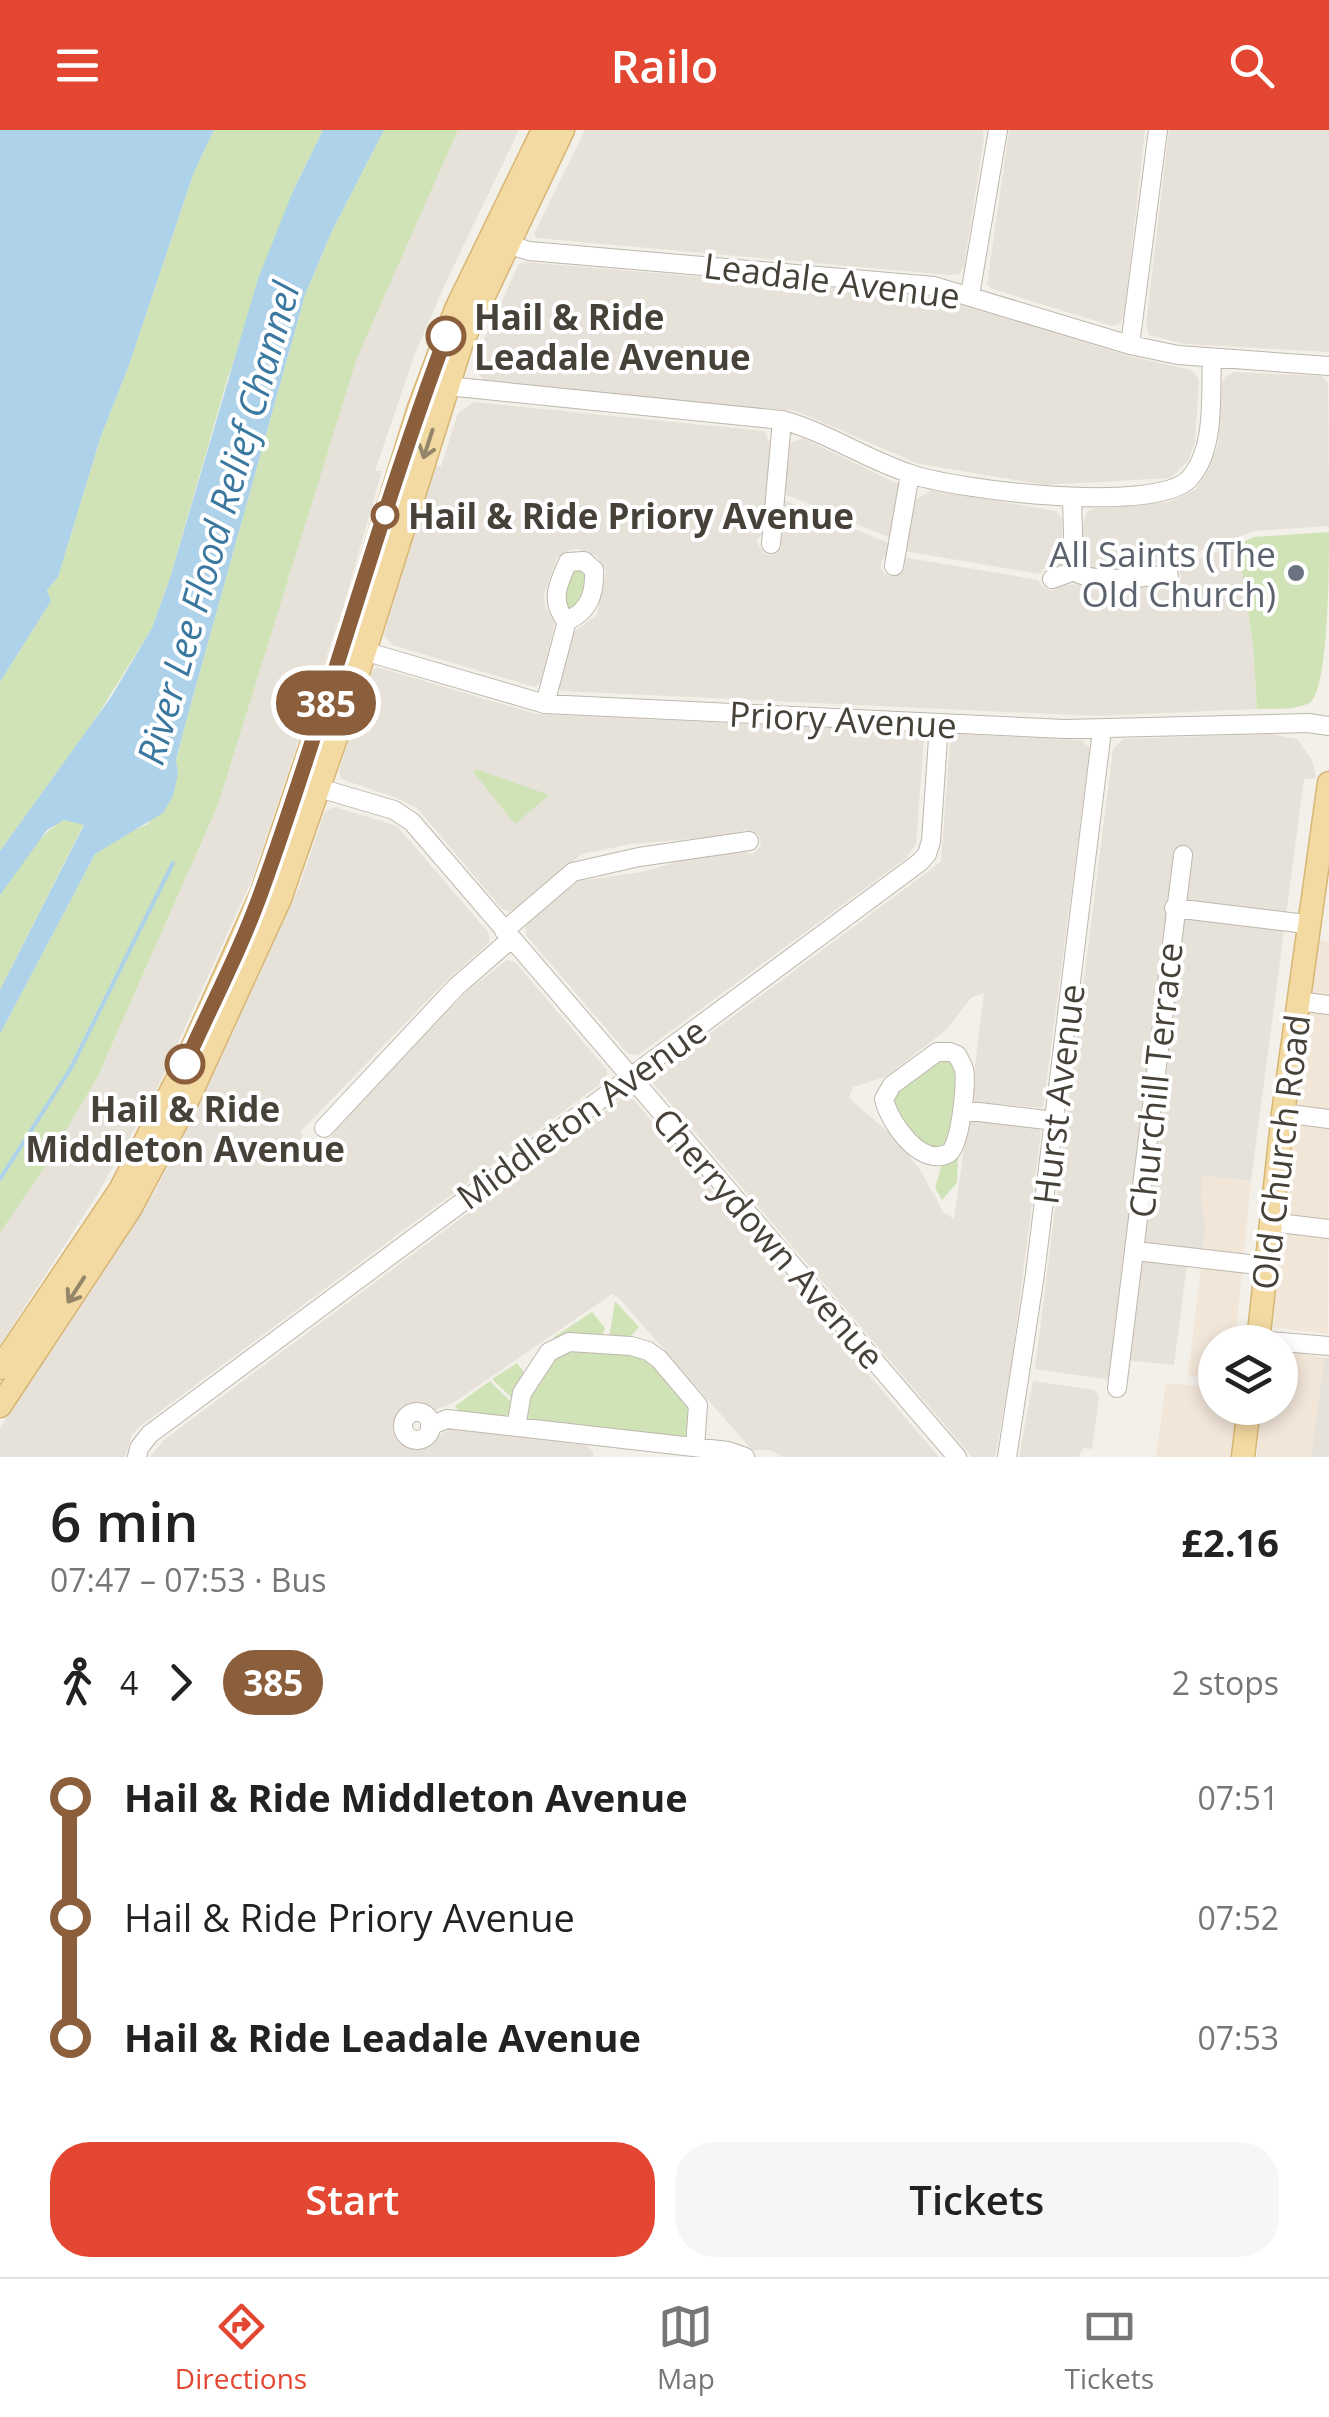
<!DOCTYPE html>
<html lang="en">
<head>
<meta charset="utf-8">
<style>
  :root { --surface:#fff; --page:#f6f6f6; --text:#222; --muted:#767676; --line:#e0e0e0; --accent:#e34731 }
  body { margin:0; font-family:"Open Sans",sans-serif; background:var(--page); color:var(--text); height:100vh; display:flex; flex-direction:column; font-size:38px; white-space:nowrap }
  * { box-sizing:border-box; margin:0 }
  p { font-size:32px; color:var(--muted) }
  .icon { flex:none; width:55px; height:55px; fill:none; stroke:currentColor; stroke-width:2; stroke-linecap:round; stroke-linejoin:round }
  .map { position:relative; height:1327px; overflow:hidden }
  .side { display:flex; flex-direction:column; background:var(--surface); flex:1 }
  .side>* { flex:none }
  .badge { padding:0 20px; border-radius:32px; font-size:35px; line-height:65px }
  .tools { position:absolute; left:1198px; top:1195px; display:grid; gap:20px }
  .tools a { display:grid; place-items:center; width:100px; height:100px; border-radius:50%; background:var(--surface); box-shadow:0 5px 15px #0003; font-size:50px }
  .map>.badge { position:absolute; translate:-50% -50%; box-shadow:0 0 0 5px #fff }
  .legs { display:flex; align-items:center; gap:15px; height:110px; padding:0 50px; font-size:32px }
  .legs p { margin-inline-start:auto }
  .summary { display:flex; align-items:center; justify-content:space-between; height:170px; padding:0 50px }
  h1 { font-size:55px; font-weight:600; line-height:75px }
  .primary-button { display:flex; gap:20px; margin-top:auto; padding:20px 50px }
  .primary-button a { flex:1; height:115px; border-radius:40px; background:var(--accent); color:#fff; font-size:40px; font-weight:600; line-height:115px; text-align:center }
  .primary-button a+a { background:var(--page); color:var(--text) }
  ul { padding:0 50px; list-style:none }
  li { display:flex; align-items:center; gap:35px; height:120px; font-size:38px }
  li i { display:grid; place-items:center; width:15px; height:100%; margin:0 12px; background:currentColor }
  li i::after { content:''; width:25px; height:25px; margin:-12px; border:8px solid; border-radius:50%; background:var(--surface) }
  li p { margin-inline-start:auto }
  li:first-child i { background:linear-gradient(#0000 50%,currentColor 0) }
  li:last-child i { background:linear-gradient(currentColor 50%,#0000 0) }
  header { display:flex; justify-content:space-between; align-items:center; height:130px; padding:0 50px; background:var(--accent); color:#fff; font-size:45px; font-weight:600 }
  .dock { display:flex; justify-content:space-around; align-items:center; height:140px; border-top:2px solid var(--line); background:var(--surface); font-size:28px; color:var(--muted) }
  .dock a { display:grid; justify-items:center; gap:5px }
  .dock .current { color:var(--accent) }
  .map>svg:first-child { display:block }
  .residential { fill:#e6e2d9 }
  .commercial { fill:#f2e6d8 }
  .green { fill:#d0e3b7 }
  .water { fill:#add2e9 }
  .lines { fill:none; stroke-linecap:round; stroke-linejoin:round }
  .stream { stroke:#add2e9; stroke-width:4 }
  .minor-casing { stroke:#beb7ad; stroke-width:20 }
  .major-casing { stroke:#d7b674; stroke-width:25 }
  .minor { stroke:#fff; stroke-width:18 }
  .major { stroke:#f3daa2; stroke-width:22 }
  .oneway { stroke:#948668 }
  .line-1-casing { stroke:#fff; stroke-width:22 }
  .line-1 { stroke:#8b5e3c; stroke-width:15 }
  .stop-1-dot { fill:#fff; stroke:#8b5e3c; stroke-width:5 }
  .worship-dot { fill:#6b7280; stroke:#fff; stroke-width:4 }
  .labels { text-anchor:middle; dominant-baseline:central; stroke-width:8; stroke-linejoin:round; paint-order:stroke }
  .street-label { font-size:35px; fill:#464139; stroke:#fff }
  .stop-label { font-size:35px; font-weight:bold; fill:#464139; stroke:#fff; text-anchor:start }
  .worship-label { font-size:35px; fill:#5b616d; stroke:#fff; text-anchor:end }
  .water-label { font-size:38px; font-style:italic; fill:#3b78a0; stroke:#fff }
</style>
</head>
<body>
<header><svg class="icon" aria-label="menu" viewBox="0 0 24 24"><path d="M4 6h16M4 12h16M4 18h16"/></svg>Railo<svg class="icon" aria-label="search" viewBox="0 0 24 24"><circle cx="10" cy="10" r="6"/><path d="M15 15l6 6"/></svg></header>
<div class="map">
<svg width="1329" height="1327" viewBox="0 0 1329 1327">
  <rect width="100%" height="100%" fill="#f3f0ea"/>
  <path class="residential" d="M458,0H519L446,152L414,226L377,335L375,341H382L344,474L253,747L156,961L97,1065L0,1215V1103L44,1038L98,946L218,675L357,227Z
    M585,0H983L984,8L964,137L959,144L949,145L536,108L534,104Z
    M1009,0H1145L1124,187L1118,195L1112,196L993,159L987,155Z
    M1169,0H1329V222L1185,214L1149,205L1146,194Z
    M524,132L919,165L950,171L1129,226L1191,240L1199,249L1195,312L1188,331L1170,348L1045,355L919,334L796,281L484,250L477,242L476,227L519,134Z
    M1233,242L1322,246L1328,253L1329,396L1254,401L1159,437L1095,440L1087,437L1082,397L1087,382L1095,378L1169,372L1195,360L1206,345L1218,315L1222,254L1225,247Z
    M474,272L764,301L771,315L764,401L756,411L764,424L771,425L782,418L778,403L781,369L891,414L889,423L881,432V437L884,443L895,447L905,439L902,427L1038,450L1042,457L1052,461L1061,455L1157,451L1172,456L1181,448L1179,436L1238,414L1253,515L1257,579L1095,586L562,561L557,557L572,503L597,485L606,441L597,426L578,419L569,420L557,428L544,464L545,477L555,493L541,551L535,557L392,515L384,505L434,336H441L458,283Z
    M803,308L898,354L901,360L893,409L782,363L788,314Z
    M932,360L1056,381L1062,389V433L1059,438L1046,436L1040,444L904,421L915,370Z
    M377,537L536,584L919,602L924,608L916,714L905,729L638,925L628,924L526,805L525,792L579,751L642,742L707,723L738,720L752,724L761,716L759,705L746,700L737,705L631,714L582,724L513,781L502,779L418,679L397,668L341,649L339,641L370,543Z
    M959,604L1081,610L1090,618L1043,978L974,972L971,968L984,863L972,867L946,900L885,947L853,957L849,968L895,1008L921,1041L943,1082L954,1089L968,990L1038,997L1041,1002L1011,1237L995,1327H972L653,953L654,945L941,732L950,612Z
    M1270,604L1297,609L1312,630L1316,648L1304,649L1251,1051L1203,1046L1201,1068L1206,1098L1203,1120L1189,1119L1174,1235L1114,1229L1110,1250L1035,1239L1113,619L1123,609Z
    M335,677L397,696L488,802L490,812L446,851L301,1001L303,1010L314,1018L330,1009L337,997L466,862L507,830L515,832L607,940V949L139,1297L132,1304L125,1327H0V1298L154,1063L198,978L299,757L325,681Z
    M621,969H633L939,1327H783L771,1320H752L618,1167L612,1164L453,1273L435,1280L410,1277L403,1280L395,1295L396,1303L407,1315H424L450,1299L585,1315L593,1321V1327H150L164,1310Z
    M1324,1228H1329V1327H1311Z
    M1033,1251L1095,1260L1099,1268L1092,1319L1084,1318L1078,1327H1019Z"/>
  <path class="commercial" d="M1316,810L1329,812L1328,1204L1273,1197L1285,1049Z
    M1202,1046L1251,1051L1235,1212H1215V1248L1188,1246L1206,1098L1201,1068Z
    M1280,1219L1324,1228L1311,1327H1257L1262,1278H1280Z
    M1166,1253L1215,1257V1278H1240L1235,1327H1156Z"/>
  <path class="green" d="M214,0H323L293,61L227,250L170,448L152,498L94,591L0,721V552L51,471L47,460L58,447L101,306L128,238L194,42Z
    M384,0H458L357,228L218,675L98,946L44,1038L0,1103V904L95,724L118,708L148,694L178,644L176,631L187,588L305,165L332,101Z
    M1329,402C1329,435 1329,554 1311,572C1296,581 1274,578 1257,579L1253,515L1238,414L1254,407Z
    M573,437L588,441L585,471L566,484L562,461Z
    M476,639L549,665L515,694L474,643Z
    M64,690L84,694L0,860C0,835 0,789 0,767C4,749 47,696 64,690Z
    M941,930L954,931L961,942L951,1010L942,1020C915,1013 898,994 893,966Z
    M958,1025L957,1053L942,1070L935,1058L943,1030Z
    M615,1171L639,1197L628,1209H609Z
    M592,1182L605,1198L602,1208L558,1212L554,1207Z
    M568,1219L624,1220L649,1229L692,1277L687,1304L682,1309L530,1291L524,1278L546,1234Z
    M517,1233L526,1245L514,1270L492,1249Z
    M490,1251L513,1274L511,1283L500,1289L463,1286L455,1276Z"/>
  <path class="water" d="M0,0H214L194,42L128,238L101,306L58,447L47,460L51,471L0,552Z
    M323,0H384L332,101L305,165L187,588L176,630L178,644L173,666L163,683L95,724L0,904V860L84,695L64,690L47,700L0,765V721L111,567L152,498L170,448L258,149L293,61Z"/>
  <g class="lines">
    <path class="stream" d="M0,1049L71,938L173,733"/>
    <g class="minor-casing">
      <path id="minor" d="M507,114L529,121L934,156L1130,215L1178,225L1329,236
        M970,165L998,0
        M1130,215L1158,0
        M447,256L782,290C826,302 864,328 908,343C953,360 1158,385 1190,348C1216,318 1210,267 1212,230
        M1072,367L1074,441C1094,455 1145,446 1169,445
        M771,414L782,290
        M894,436L910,344
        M1052,449L1074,441
        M364,521L545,574L1065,599L1308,593L1329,596
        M545,574L567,491C589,481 595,464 594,440L584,431L568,432C558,453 549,473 567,491
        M319,658L394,680L412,692L957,1327
        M1174,778L1298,793L1307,798
        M504,801L573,742L639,727L749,711
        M1298,871L1329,875
        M937,922H950L957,925C960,930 962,934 964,939C967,953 960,1017 949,1023C921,1039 889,992 884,969L892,955Z
        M962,980L1055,991
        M1283,983L1329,989
        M324,998L456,857L511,809
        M1270,1092L1329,1099
        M1136,1121L1266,1136
        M1258,1210L1329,1216
        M1117,1258L1183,725
        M403 1296a14 14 0 1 1 28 0a14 14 0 1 1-28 0Z
        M430,1296L447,1289L728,1321L745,1327
        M516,1297L522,1263L549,1222L569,1212L631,1216L648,1221L659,1229L698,1275L695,1317
        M137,1327L139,1318L150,1304L920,732L927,724L931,711L939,594
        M1007,1327L1035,1144L1102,600"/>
    </g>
    <g class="major-casing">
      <path id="major" d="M1258,1212L1283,983L1329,653
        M0,1238L120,1060L185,934L261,765L344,517L419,278L456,179L543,0
        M0,1276L130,1079L185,976L280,769L353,559L462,212L563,0
        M1243,1327L1249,1278"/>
    </g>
    <use href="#minor" class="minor"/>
    <use href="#major" class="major"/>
  </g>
  <defs><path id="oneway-shaft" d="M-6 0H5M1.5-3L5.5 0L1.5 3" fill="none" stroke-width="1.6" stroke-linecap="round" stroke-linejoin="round" transform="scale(2.5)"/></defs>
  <g class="oneway">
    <use href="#oneway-shaft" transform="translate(428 314) rotate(108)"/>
    <use href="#oneway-shaft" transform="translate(76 1160) rotate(123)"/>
  </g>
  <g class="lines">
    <g class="line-1-casing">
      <path id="line-1" d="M185,934C211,876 241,819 262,760C328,577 378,388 446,206"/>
    </g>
    <use href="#line-1" class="line-1"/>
  </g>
  <g class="stop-1-dot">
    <circle cx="446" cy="206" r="18"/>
    <circle cx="385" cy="385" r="12"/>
    <circle cx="185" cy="934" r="18"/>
  </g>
  <circle class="worship-dot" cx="1296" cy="443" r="10"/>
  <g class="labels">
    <g class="street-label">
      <text transform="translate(832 150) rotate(7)">Leadale Avenue</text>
      <text transform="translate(843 589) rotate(3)">Priory Avenue</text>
      <text transform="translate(1155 950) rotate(-84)">Churchill Terrace</text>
      <text transform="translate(1058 964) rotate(-83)">Hurst Avenue</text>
      <text transform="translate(581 983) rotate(-36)">Middleton Avenue</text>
      <text transform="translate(1280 1022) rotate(-83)">Old Church Road</text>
      <text transform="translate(769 1108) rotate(49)">Cherrydown Avenue</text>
    </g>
    <g class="stop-label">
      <text x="474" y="186">Hail &amp; Ride<tspan x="474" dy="40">Leadale Avenue</tspan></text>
      <text x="408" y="385">Hail &amp; Ride Priory Avenue</text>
      <text x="185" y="978" text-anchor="middle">Hail &amp; Ride<tspan x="185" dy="40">Middleton Avenue</tspan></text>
    </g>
    <g class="worship-label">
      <text x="1276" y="423">All Saints (The<tspan x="1276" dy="40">Old Church)</tspan></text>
    </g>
    <g class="water-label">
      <text transform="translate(217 393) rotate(-74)">River Lee Flood Relief Channel</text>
    </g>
  </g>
</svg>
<div class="tools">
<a><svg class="icon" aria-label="layers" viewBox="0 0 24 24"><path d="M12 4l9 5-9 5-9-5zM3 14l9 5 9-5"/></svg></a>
</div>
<b class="badge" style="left:326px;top:573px;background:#8b5e3c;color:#fff">385</b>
</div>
<section class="side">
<div class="summary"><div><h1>6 min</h1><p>07:47 – 07:53 · Bus</p></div><b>£2.16</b></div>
<div class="legs"><svg class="icon" aria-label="walk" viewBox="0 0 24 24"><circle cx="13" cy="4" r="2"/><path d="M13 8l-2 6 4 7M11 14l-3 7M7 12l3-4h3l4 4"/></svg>4<svg class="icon" aria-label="forward" viewBox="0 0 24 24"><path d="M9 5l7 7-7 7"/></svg><b class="badge" style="background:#8b5e3c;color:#fff">385</b><p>2 stops</p></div>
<ul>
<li><i style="color:#8b5e3c"></i><b>Hail &amp; Ride Middleton Avenue</b><p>07:51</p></li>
<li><i style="color:#8b5e3c"></i><span>Hail &amp; Ride Priory Avenue</span><p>07:52</p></li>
<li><i style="color:#8b5e3c"></i><b>Hail &amp; Ride Leadale Avenue</b><p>07:53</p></li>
</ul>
<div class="primary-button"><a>Start</a><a>Tickets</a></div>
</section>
<nav class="dock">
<a class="current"><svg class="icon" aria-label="directions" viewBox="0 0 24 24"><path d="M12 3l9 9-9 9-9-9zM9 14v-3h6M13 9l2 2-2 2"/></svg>Directions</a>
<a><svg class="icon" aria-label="map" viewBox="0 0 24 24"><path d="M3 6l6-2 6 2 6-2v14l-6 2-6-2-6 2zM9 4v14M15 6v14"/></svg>Map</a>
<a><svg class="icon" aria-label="tickets" viewBox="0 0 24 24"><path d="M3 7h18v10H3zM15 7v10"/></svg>Tickets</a>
</nav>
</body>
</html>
